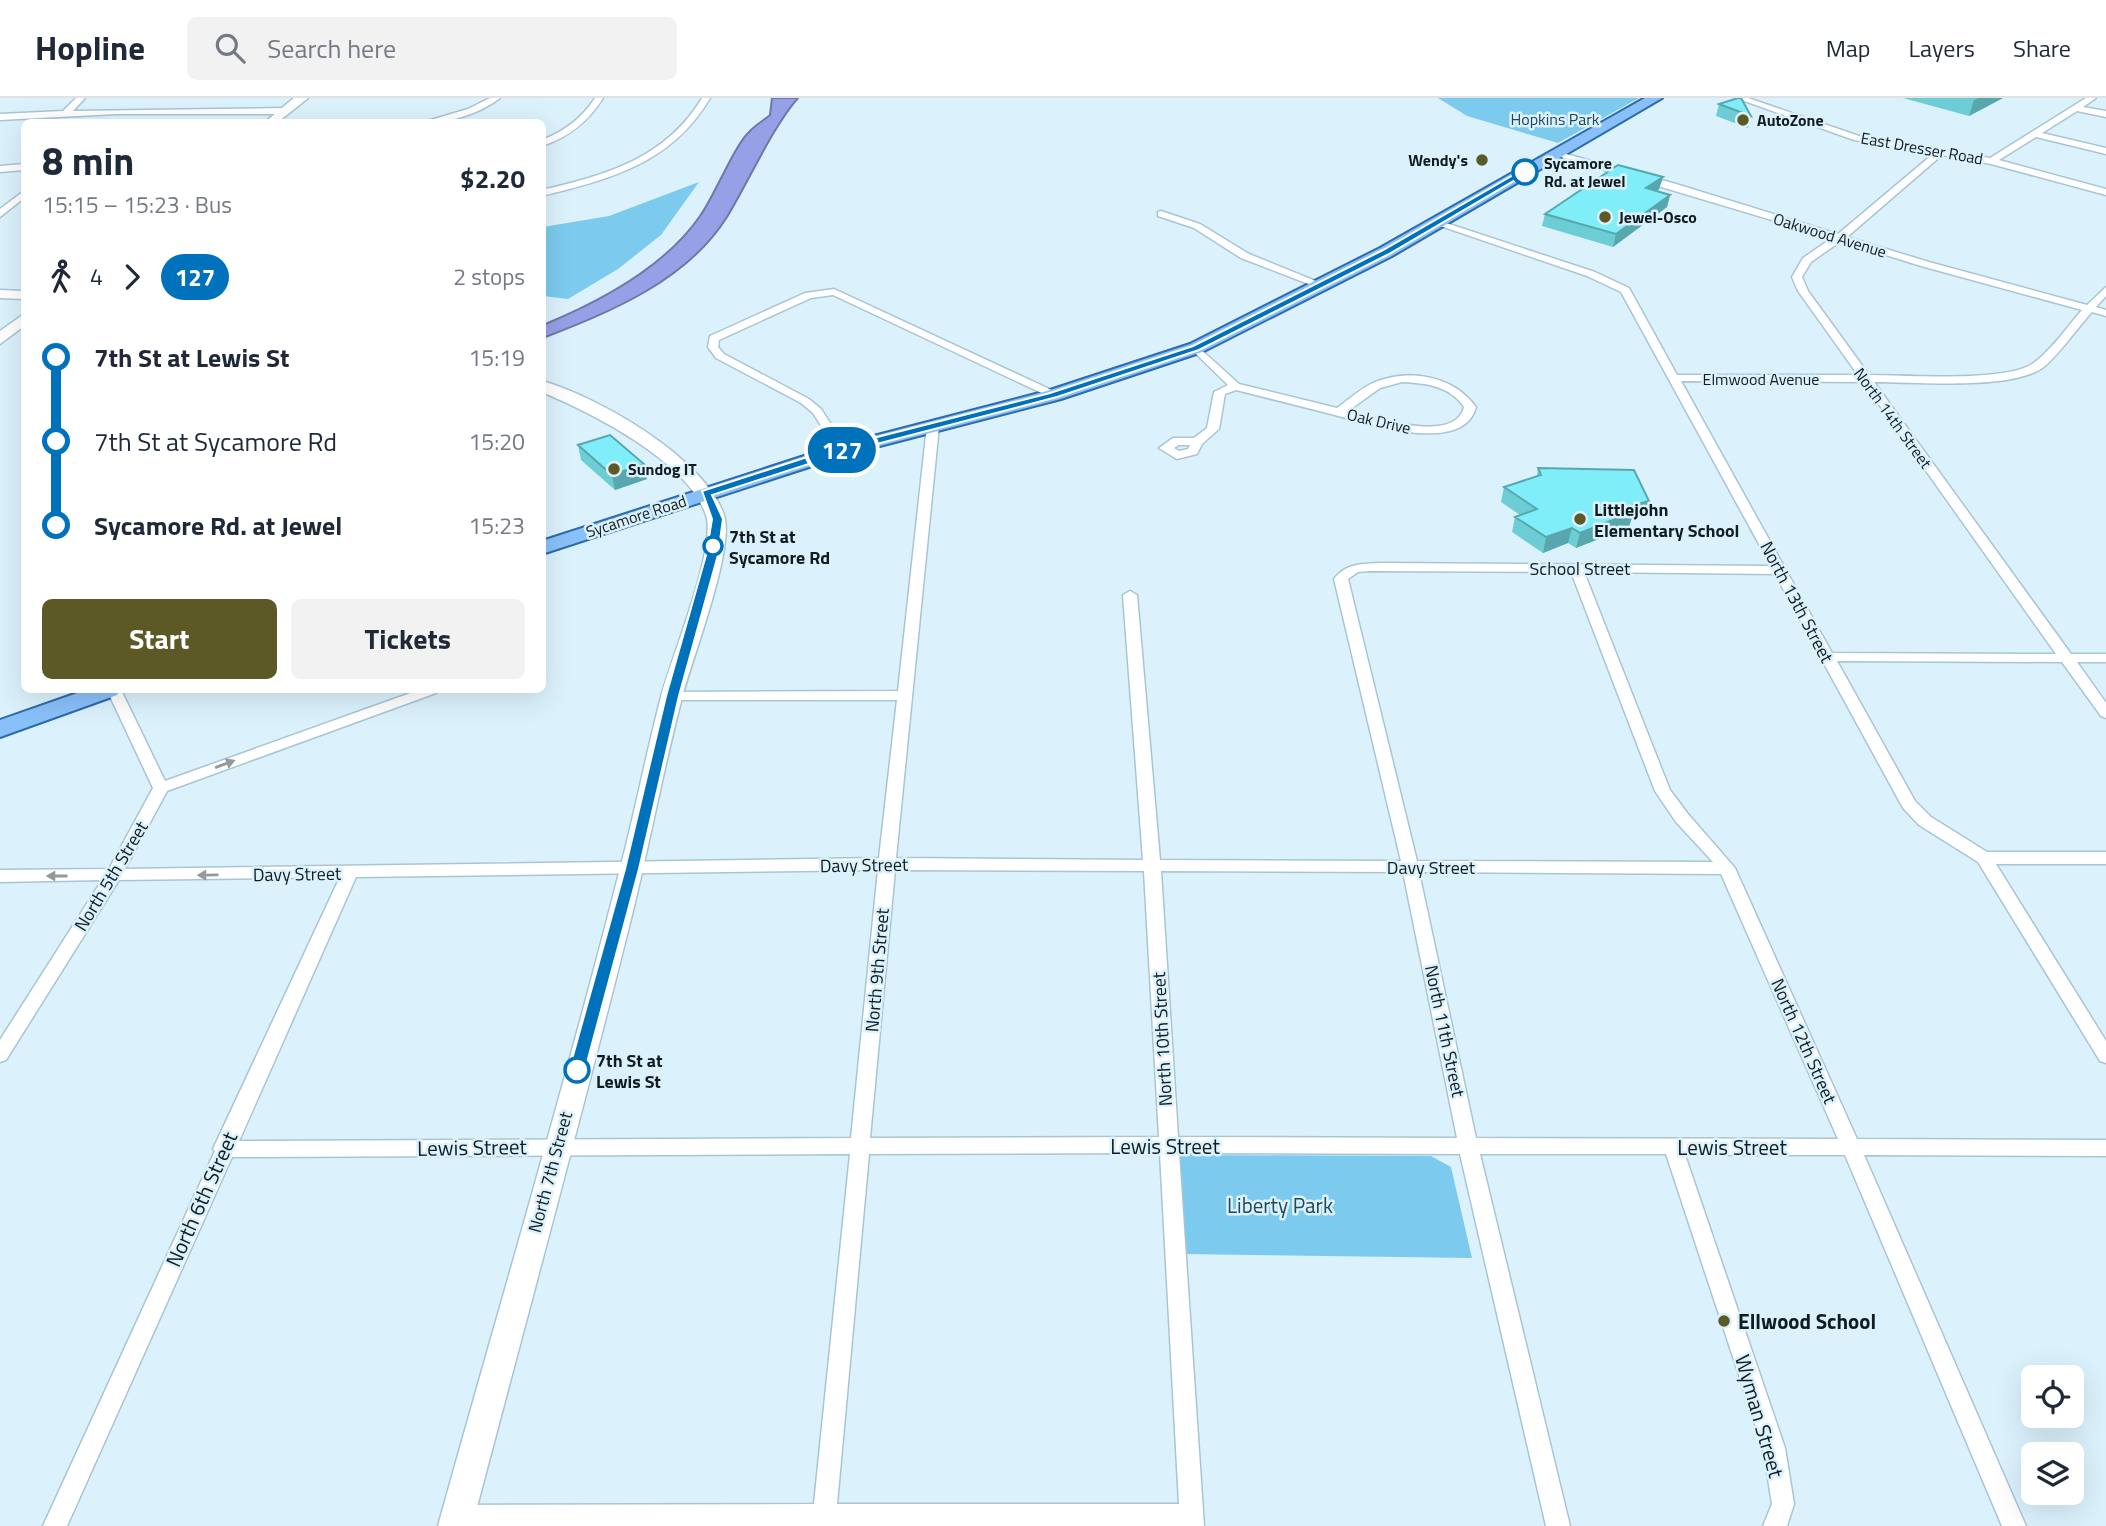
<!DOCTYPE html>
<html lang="en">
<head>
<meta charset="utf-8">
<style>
  :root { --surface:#fff; --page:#f2f2f3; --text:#1f2937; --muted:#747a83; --line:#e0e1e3; --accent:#5d5926 }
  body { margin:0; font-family:"Titillium Web",sans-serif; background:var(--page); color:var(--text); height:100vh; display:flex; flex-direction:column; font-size:26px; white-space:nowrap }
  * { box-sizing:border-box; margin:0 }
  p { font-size:23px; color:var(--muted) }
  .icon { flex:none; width:38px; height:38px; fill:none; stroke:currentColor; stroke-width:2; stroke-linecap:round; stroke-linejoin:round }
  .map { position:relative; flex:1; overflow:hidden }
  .drawer { position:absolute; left:21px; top:21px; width:525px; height:574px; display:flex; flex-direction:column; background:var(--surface); border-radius:10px; box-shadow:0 7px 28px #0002 }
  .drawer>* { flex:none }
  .badge { padding:0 14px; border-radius:23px; font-size:24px; line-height:46px }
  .fabs { position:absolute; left:2021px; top:1267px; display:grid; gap:14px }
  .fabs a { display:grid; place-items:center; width:63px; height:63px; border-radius:10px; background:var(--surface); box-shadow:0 7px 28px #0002; font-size:35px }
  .map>.badge { position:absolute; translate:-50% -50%; box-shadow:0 0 0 4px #fff }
  .legs { display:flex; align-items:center; gap:10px; height:77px; padding:0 21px; font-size:23px }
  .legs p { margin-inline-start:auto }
  .overview { display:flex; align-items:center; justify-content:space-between; height:119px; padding:0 21px }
  h1 { font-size:38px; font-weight:700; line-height:52px }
  .primary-button { display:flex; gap:14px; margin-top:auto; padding:14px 21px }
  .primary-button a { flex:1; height:80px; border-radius:10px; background:var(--accent); color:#fff; font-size:28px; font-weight:700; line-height:80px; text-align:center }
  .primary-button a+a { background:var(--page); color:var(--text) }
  ul { padding:0 21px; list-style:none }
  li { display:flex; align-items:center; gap:24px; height:84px; font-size:26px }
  li i { display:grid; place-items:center; width:10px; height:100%; margin:0 9px; background:currentColor }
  li i::after { content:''; width:18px; height:18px; margin:-9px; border:5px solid; border-radius:50%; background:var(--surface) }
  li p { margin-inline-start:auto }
  li:first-child i { background:linear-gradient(#0000 50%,currentColor 0) }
  li:last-child i { background:linear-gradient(currentColor 50%,#0000 0) }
  header { display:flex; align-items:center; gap:42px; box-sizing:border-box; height:98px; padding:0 35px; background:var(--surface); border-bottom:2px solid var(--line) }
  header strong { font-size:33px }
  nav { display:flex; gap:38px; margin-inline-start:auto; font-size:24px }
  .search { width:490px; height:63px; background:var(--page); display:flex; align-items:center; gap:18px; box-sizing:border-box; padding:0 24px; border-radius:10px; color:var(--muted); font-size:26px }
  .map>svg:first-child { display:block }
  .green { fill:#7ccbee }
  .water { fill:#95a0e6; stroke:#6d78ab; stroke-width:2 }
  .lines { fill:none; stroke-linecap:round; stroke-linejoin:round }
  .street-casing { stroke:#a9c5d3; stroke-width:3 }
  .secondary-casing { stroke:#a9c5d3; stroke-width:3 }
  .primary-casing { stroke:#2d6baa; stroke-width:4 }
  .street { fill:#fff; fill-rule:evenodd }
  .secondary { fill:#fff; fill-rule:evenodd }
  .primary { fill:#8ac0f9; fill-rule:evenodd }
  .wall { fill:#6dcdd5 }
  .shaded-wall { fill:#59a7ae }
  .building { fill:#7feef8; stroke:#59a7ae; stroke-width:2 }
  .oneway { fill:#94999b }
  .line-1 { fill:#0072bc; stroke:#fff; stroke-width:2 }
  .poi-dot { fill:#5d5926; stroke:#dbf2fd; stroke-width:2.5 }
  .stop-1-dot { fill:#fff; stroke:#0072bc; stroke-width:3.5 }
  .labels { text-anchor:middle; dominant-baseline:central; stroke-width:5; stroke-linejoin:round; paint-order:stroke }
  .far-park-label { font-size:16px; fill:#204859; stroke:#dbf2fd }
  .far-poi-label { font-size:16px; font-weight:bold; fill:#111c20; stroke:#dbf2fd; text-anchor:start }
  .far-street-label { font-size:16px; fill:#111c20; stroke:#dbf2fd }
  .far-stop-label { font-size:16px; font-weight:bold; fill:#111c20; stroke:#dbf2fd; text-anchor:start }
  .poi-label { font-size:18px; font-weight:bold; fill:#111c20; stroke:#dbf2fd; text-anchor:start }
  .stop-label { font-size:18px; font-weight:bold; fill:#111c20; stroke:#dbf2fd; text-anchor:start }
  .street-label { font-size:18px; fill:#111c20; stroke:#dbf2fd }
  .near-street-label { font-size:21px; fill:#111c20; stroke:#dbf2fd }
  .near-park-label { font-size:21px; fill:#204859; stroke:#dbf2fd }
  .near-poi-label { font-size:21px; font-weight:bold; fill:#111c20; stroke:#dbf2fd; text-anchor:start }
</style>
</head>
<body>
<header>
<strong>Hopline</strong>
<div class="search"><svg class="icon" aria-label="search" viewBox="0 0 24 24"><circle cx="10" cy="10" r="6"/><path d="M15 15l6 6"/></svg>Search here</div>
<nav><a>Map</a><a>Layers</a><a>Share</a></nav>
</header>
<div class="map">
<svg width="2106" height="1428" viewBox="0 0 2106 1428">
  <rect width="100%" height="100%" fill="#dbf2fd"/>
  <path class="green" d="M1438,0H1639L1558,45L1467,18Z
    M699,84L661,137L618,171L568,201L543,198V129L609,118Z
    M1174,1057L1431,1058L1451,1069L1472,1160L1182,1156Z"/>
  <path class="water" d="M772,0H798C773,28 748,85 727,119C687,183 610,214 543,240V227C599,204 665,169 700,118C715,97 734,48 749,34C755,27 763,23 770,17Z"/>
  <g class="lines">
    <g class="street-casing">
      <path id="street" d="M76,0H85L73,13L286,10L290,13L286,16H117L0,22V16L63,13Z
        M490,0H500C481,15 448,26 424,24L468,11Z
        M595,0H603C588,24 569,39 542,48V42C565,33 582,20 595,0Z
        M702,0H710C672,65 611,81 542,98V92C607,77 666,60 702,0Z
        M1736,0H1748L1859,38L1990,60L2086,0H2096L2083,9L2106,13V19L2077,13L2042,35L2106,50V56L2036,39L1999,62L2106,91V97L1991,66L1942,57L1847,139L1929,164L2087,207L2106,189V198L2096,209L2106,212V218L2092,214C2079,228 2055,262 2041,271C2006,292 1916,284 1874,284L2071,556H2106V564H2077L2106,605V620L2101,618L2062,564L1837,563L1915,703L1931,719L1987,754H2106V766H1996L2106,943V965L2100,963L1978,764L1919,727L1903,710L1775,476L1584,474L1670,692L1688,716L1735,770L1857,1041L2106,1042V1058L1864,1057L2026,1428H2002L1845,1057H1685L1785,1350L1794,1406L1787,1428H1763L1772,1406L1763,1350L1666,1056H1480L1570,1428H1546L1460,1056L1179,1055L1204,1428H455L450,1426L446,1418L450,1410L458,1407L814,1406L850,1056L232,1059L67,1428H43L215,1053L213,1051L340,779L119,782L6,962L0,964V942L102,782L0,784V772L109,771L153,690L107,592H121L165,683L419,592H438L436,595L167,693L125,771L879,760L897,602H672L665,598L672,594L898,593L927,328L933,324L939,328L896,760L1143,762L1123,497L1130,493L1137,497L1160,762L1401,763L1334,481C1346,465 1362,466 1380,465L1771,468L1621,194L1587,178L1432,125L1440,123L1595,174L1629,190L1677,277H1858L1798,193L1792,179L1803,160L1832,140L1551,56L1555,53L1676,86L1838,136L1933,56L1854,42ZM1841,143L1921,168L2082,212C2067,229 2053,250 2035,264C2010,285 1905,277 1869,277L1808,193L1802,179L1811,164ZM1681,283L1863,284L2056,556L1832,555ZM1369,473L1571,474L1655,693L1676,724L1713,764L1417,763L1348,481L1358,474ZM878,772L851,1040L239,1043L356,779ZM895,772L1144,773L1159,1039L870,1040ZM1161,773L1403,774L1457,1040L1178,1039ZM1419,774L1721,776L1838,1041L1476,1040ZM1160,1055L1179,1406H837L869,1056Z
        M24,66V72L0,74V68Z
        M24,93V100L0,119V111Z
        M1161,113L1200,126L1249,156L1328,188L1319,190L1241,160L1194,130L1158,118V114Z
        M834,191L1058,295L1060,297L1050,299L833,197L811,200L719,242L718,249L724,256L809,301L821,311L848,352L846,355H838L813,315L801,305L716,260L708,249L710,238L805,195Z
        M1196,247L1239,286L1337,310C1348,302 1360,291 1373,285C1408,270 1453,277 1476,309C1463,359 1363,324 1331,316C1300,308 1268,300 1236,292L1225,296L1219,331L1202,346L1197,356L1177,361L1159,350L1173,340H1194L1207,330L1214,294L1228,287L1192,252L1191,250ZM1402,284C1426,285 1450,288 1464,309C1455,347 1373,319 1348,313L1380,290ZM1179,347H1190L1188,351L1179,353L1174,350Z"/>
    </g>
    <g class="secondary-casing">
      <path id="secondary" d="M294,0H308L278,24H265Z
        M0,192L24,193V201L0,200Z
        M24,216V228L0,246V233Z
        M542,283C597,298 705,360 724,417C735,450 693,558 683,596C662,675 648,755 628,833C578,1032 524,1230 472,1428H438C499,1209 564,991 620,771C635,714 646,656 661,599C671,560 717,451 706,417C688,363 592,315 542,294Z"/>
    </g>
    <g class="primary-casing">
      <path id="primary" d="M1645,0H1662L1392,158L1202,254L1061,301L849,356L542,456V443L835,348L1047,293L1190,246L1380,150Z
        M86,592H120L117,597L0,639V622Z"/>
    </g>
    <use href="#street" class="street"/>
    <use href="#secondary" class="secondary"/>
    <use href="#primary" class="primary"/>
  </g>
  <path class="wall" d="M1903,0H2003L1969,18Z
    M1719,6L1751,18L1748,30L1716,18Z
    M1663,79L1659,91L1657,93L1670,97L1667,109L1613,149L1542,128L1545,116Z
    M578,347L644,366L647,381L615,392L581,362Z
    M1538,370L1644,418L1631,422L1629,429L1576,450L1568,445L1543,455L1512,434L1515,419L1520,417L1501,404L1504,389L1537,378Z"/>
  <path class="shaded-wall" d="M1978,0H2003L1969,18L1974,2Z
    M1663,79L1659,91L1643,103L1646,90Z
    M1670,97L1667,109L1613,149L1616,136Z
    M644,366L647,381L615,392L612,377Z
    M1649,403L1644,418L1631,422L1629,429L1576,450L1580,435L1627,409Z
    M1572,430L1568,445L1543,455L1546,439Z"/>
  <path class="building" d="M1738,0H1741L1751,18L1719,6Z
    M1618,67L1663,79L1646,90L1670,97L1616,136L1545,116Z
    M610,337L644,366L612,377L578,347Z
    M1538,370L1634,372L1649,403L1627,409L1633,414L1580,435L1572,430L1546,439L1515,419L1537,411L1504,389L1541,377Z"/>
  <defs><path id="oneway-solid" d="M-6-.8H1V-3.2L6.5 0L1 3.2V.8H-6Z" transform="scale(1.75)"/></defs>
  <g class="oneway">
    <use href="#oneway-solid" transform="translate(225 666) rotate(-20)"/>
    <use href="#oneway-solid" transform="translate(208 777) rotate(179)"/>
    <use href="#oneway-solid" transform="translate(57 778) rotate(180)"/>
  </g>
  <path class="line-1" d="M1522,72L1529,74L1389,156L1199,252L1057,299L846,354L712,397L723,421L718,457L679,598L639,771L585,972L577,979L571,977L569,972L625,771L666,598L706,457L712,421L702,393L838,349L1050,295L1193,248L1383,152Z"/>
  <g class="poi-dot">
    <circle cx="1743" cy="22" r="7"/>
    <circle cx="1482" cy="62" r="7"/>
    <circle cx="1605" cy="119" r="7"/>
    <circle cx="614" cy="371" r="7"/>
    <circle cx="1580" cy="421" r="7"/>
    <circle cx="1724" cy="1223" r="7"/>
  </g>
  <g class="stop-1-dot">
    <circle cx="1525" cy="74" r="12"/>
    <circle cx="713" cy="448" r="9"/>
    <circle cx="577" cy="972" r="12"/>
  </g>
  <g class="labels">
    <g class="far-park-label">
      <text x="1555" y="21">Hopkins Park</text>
    </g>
    <g class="far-poi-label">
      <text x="1757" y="22">AutoZone</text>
      <text x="1468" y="62" text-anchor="end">Wendy's</text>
      <text x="1619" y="119">Jewel-Osco</text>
      <text x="628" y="371">Sundog IT</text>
    </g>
    <g class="far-street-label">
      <text transform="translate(1922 50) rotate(10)">East Dresser Road</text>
      <text transform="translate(1830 137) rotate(17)">Oakwood Avenue</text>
      <text x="1761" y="281">Elmwood Avenue</text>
      <text transform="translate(1893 320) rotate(54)">North 14th Street</text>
      <text transform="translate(1379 323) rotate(13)">Oak Drive</text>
      <text transform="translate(636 418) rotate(-18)">Sycamore Road</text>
    </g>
    <g class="far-stop-label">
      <text x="1544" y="65">Sycamore<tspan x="1544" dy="18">Rd. at Jewel</tspan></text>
    </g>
    <g class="poi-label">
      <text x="1594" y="411">Littlejohn<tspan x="1594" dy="21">Elementary School</tspan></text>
    </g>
    <g class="stop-label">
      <text x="729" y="438">7th St at<tspan x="729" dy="21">Sycamore Rd</tspan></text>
      <text x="596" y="962">7th St at<tspan x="596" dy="21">Lewis St</tspan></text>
    </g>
    <g class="street-label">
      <text x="1580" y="470">School Street</text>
      <text transform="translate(1797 504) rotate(62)">North 13th Street</text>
      <text transform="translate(864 767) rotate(-1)">Davy Street</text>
      <text x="1431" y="769">Davy Street</text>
      <text transform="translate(297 776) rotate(-1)">Davy Street</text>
      <text transform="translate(111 778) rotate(-59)">North 5th Street</text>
      <text transform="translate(877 872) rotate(-85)">North 9th Street</text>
      <text transform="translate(1445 933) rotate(78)">North 11th Street</text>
      <text transform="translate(1162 941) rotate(-93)">North 10th Street</text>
      <text transform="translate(1804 943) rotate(66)">North 12th Street</text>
      <text transform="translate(550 1074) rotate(-75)">North 7th Street</text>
    </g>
    <g class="near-street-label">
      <text x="1165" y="1048">Lewis Street</text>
      <text transform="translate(472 1049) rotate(-1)">Lewis Street</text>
      <text x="1732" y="1049">Lewis Street</text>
      <text transform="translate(201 1101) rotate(-66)">North 6th Street</text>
      <text transform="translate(1760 1318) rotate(74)">Wyman Street</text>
    </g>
    <g class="near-park-label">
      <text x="1280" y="1107">Liberty Park</text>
    </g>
    <g class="near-poi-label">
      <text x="1738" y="1223">Ellwood School</text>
    </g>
  </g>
</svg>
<div class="fabs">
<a><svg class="icon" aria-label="locate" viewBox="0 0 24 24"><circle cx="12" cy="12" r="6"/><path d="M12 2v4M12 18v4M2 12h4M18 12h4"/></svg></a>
<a><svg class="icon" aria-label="layers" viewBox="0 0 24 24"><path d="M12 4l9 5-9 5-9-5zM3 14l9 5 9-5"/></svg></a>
</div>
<b class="badge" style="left:842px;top:352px;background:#0072bc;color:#fff">127</b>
<section class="drawer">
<div class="overview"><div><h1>8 min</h1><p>15:15 – 15:23 · Bus</p></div><b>$2.20</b></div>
<div class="legs"><svg class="icon" aria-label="walk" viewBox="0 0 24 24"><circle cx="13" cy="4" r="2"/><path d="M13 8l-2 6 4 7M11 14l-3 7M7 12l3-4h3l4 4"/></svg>4<svg class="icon" aria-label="forward" viewBox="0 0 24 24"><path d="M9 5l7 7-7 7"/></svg><b class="badge" style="background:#0072bc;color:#fff">127</b><p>2 stops</p></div>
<ul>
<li><i style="color:#0072bc"></i><b>7th St at Lewis St</b><p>15:19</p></li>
<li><i style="color:#0072bc"></i><span>7th St at Sycamore Rd</span><p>15:20</p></li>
<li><i style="color:#0072bc"></i><b>Sycamore Rd. at Jewel</b><p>15:23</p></li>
</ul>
<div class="primary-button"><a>Start</a><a>Tickets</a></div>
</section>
</div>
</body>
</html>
